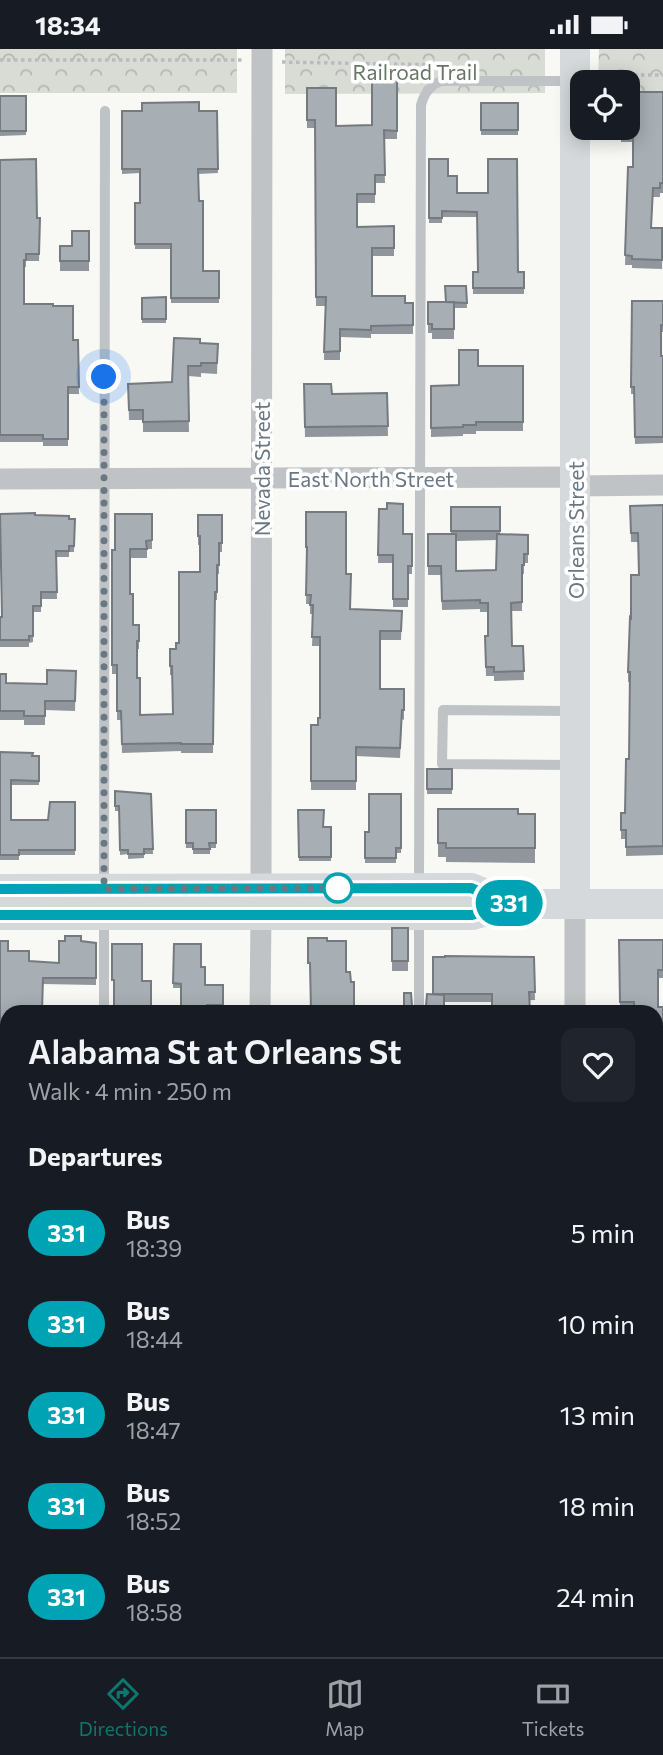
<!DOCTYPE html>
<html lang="en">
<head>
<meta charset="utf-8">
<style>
  :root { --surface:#171b24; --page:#20242c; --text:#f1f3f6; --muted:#9ea1a6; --line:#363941; --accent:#0f766e }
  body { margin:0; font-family:Commissioner,sans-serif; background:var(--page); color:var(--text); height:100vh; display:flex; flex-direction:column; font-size:26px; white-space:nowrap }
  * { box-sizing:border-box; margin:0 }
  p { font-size:23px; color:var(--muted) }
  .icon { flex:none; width:38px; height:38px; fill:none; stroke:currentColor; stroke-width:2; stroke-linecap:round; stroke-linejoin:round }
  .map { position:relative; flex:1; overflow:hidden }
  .side { position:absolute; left:0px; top:956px; width:663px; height:653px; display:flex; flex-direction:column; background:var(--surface); border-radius:21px 21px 0 0; box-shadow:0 4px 18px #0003 }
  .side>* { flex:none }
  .badge { padding:0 14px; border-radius:23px; font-size:24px; line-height:46px }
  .tools { position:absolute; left:570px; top:21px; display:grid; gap:14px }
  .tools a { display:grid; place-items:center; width:70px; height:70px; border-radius:14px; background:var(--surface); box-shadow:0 4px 18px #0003; font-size:35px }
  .you { position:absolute; width:35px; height:35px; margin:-18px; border:5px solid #fff; border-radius:50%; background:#1a73e8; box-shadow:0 0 0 10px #1a73e833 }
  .map>.badge { position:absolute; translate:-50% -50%; box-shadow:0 0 0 4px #fff }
  h2 { padding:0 28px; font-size:26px; line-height:63px }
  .round { display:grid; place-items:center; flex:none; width:74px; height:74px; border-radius:14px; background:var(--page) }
  .overview { display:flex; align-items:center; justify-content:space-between; height:119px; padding:0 28px }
  h1 { font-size:33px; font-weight:600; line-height:52px }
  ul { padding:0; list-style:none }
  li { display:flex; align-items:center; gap:21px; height:91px; padding:0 28px }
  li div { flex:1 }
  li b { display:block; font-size:26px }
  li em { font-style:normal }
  li .badge { min-width:77px; font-weight:700; text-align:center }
  .status { display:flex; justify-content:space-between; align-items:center; height:49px; padding:0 35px; background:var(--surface); direction:ltr }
  .status svg { height:19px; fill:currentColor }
  .tabs { display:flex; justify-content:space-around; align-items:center; height:98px; border-top:2px solid var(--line); background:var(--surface); font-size:19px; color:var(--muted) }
  .tabs a { display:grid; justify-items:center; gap:4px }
  .tabs .current { color:var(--accent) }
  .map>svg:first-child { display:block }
  .forest { fill:url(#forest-crowns) }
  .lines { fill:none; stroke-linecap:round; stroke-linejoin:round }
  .path { stroke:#b9bcbe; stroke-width:3.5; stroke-dasharray:3.5 3.5; stroke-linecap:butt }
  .service { stroke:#bfc3c6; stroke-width:10 }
  .minor { stroke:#bfc3c6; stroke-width:21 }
  .secondary { stroke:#d5d9dc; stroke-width:30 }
  .wall { fill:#90969b; fill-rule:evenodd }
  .building { fill:#a7aeb4; stroke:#757a7e; stroke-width:2 }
  .line-casing { stroke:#fff; stroke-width:16 }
  .line { stroke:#00a3b4; stroke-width:10 }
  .walk { stroke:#6a7883; stroke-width:7; stroke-dasharray:0 12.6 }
  .stop-dot { fill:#fff; stroke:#00a3b4; stroke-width:3.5 }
  .labels { text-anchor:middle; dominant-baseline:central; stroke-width:7; stroke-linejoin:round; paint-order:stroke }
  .park-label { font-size:21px; fill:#677664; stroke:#fff }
  .street-label { font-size:21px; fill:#6a7883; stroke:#fff }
</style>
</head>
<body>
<div class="status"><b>18:34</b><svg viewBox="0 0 49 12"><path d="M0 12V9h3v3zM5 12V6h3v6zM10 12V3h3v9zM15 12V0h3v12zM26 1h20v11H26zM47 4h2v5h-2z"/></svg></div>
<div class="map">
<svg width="663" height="1608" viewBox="0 0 663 1608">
  <defs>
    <pattern id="forest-crowns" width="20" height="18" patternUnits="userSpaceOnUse" patternTransform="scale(1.75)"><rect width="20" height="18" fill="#d8dcd5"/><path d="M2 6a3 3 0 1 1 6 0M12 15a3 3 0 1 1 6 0" fill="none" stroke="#b3b7b2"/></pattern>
  </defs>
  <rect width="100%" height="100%" fill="#f8f8f5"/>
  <path class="forest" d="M0,0H237V44H0Z
    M285,0H545V44L285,45Z
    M599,0H663V44H628V33H598Z"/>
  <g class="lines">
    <path class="path" d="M0,11H243
      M282,13L442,16
      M599,26H663"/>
    <path class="service" d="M572,662L443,661L442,715L572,716
      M419,836L421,56C424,45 429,37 441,32H574
      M104,837L105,62
      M104,867V962
      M419,962V867
      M419,1601V1608
      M103,1608V1601"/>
    <path class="minor" d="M0,430L575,428
      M575,437L663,436
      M261,840L262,0
      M575,855V962
      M260,962L261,866
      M0,1285H7
      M656,1286H663
      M260,1608V1601
      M574,1608V1601"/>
    <path class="secondary" d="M0,840L471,839L510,855
      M575,855V0
      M0,866H472L510,855H663"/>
  </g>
  <path class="wall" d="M397,24V90H384L385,134H375V154H357V178L394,177V207H372V247L405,254H413V285H371V289L340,288V311H324L325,257H316L315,79H307V39L336,77L372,76Z
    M663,43V144H660V148H653L651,179L663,182L662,220L632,219V216H625L628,118H633V93H621V79Z
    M0,47H26V86L0,87Z
    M481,54H518V86H481Z
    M122,62H217L218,124L198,125L203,222H219V254H171V200H135V154H140V124L122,125Z
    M429,110L448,127L457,144H488L518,223H524V245H473V223H478L477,168H442V174H429Z
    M0,111L37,169H40L39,212H26V218H24V255L53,257L73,291H78L79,345H68V397H43V393H0Z
    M89,182V222H60V197H72Z
    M466,237L467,259H454V290H432V284H428V253H445Z
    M166,248V274H142V249Z
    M632,252H663V283H661V307H663V394L635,395L634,345H631Z
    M200,294L218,295L217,325L201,324V328L188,327L189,383H143V371H129L128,335L172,333Z
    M478,317H523V382H476V385H463V387L431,388V337L459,336Z
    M304,335L332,345L387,344L388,387L305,388Z
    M663,456V806L626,807V790H621V764H625L629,710L630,633H628V623L631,569L639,526L638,493H631L630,457Z
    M451,458H500V485L528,486V514H524V525H522V562H512V597H523L524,631L494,632V627H486L485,587H488V563H480V560L442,561L441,526H428V485H451ZM497,491L496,521L456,522V492Z
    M379,460L403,485H412V525H408V558H393V514H378Z
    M306,463L346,525L350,560L402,562L401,591H380V640H404V671L402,670L400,709L356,707V741H311V676H318L320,669V597H312L313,565H310V555H306L307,507H306Z
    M152,465V500H147V509H130V545L133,576H139V600H137V629L140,666L173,665L172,626H170V600H176L179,594L200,523V496H198V466H222V503H219V525H217V551H215L213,704H181V702L122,704L121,671H117V625H112V501H115Z
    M35,466L75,470L74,503H69V508H56L57,550H41V563H33V593L29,594V598H0V568H2Z
    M76,622L75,662L45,661V676H24V671H0V625L6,634L47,635Z
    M0,703L39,707V736H11V771H48L75,753V806H19V811H0Z
    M427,720H452V745H427Z
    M115,742L151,745L153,805H144V809L128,810V805L120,806L119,762H115Z
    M401,745V804H396V814H365V783H369Z
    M438,760L535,765V814L446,813V808H438Z
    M186,761H216V799H210V805H193V799H186Z
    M298,761L323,778H331V812H299Z
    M392,879H408V922H392Z
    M619,891H663V929H658V958H663V1070H656V962L620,961Z
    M0,892L8,902L29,912L59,914L81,892L96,894V936L43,935L7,962V1247V1220H0Z
    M174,895L201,918L205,936H223V961L207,960L181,939H173Z
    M534,908L535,951L492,953H444V962H404L422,961L426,957L433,945Z
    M656,1107V1110H663V1225H656Z
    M1,1318H7V1349H1Z
    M656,1318H663V1357H656Z
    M0,1391H7V1454H2V1434H0Z
    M142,1601H203V1608H133L142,1607Z"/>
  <path class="building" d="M372,24H397V82L384,81L385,126H375V145H357V178L394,177V199H372V247H405V254H413V276L371,277V281L340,280V302L324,303L326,248H316L315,71H307V39H336V77L372,76Z
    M628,43H663V134H660V139H653L651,179H662V211L632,210V207L625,206L628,118H633V84H621V79H628Z
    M0,47H26V82H0Z
    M199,53V62H217L218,120H198L199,152H203V222H219V249H171V195H135V154H140V120H122V62H142V54Z
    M481,54H518V81H481Z
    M36,110L37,169H40L39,205H26V211H24V255H53V257H73V291H78L79,338H68V390H43V386H0V111Z
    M429,110H448V127H457V144H488V110H517L518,223H524V239H473V223H478L477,163L442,162V169H429Z
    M72,182H89V212H60V197H72Z
    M445,237H466L467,254L446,253Z
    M166,248V270H142V249Z
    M632,252H663V276H661V307H663V388H635L634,338H631Z
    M428,253H454V280H432V275H428Z
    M174,289L200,290V294L218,295L217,314H201V317H188L189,372L143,373V361H129L128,335L172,333Z
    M459,301H478V317H523V373H476V376H463V378L431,379V337L459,336Z
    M304,335H331L332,345L387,344L388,377L305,378Z
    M387,454L403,455V485H412V517H408V550H393V506H378L379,460H387Z
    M663,456V797L626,798V781H621V764H625L626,710H629L630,623H628L630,568L631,569V526H639L638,484H631L630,457Z
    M451,458H500V482H451Z
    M306,463H346V525H351L350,560L402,562L401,582H380V640H404V661H402L400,699L356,698V732H311V676H318V669H320V588H312L313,556H310L311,546H306L307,498H306Z
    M35,464V466L69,467V470H75L74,497H69V502H56L57,543H41V557H33V587H29V591H0V568H2L0,465Z
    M115,465H152V491L146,492L147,500H130V545H133V576H139V592H137V629H140V666L173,665L172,617H170V600H176V594H179V523H200V487H198V466H222V494H219V516H217V543H215L213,695H181V694L122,695L121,662H117V616H112V501H115Z
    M428,485H456V522L496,521L497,485L528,486V505H524V516H522V553L511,554L512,597H523L524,622L494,623V618H486L485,587H488V554H480V551L442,552L441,517H428Z
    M47,621L76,622L75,652H45V667H24V662H0V625H6V634L47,635Z
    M0,703L33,704L32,707H39V732L11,731V771H48L50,753H75V801H19V806H0Z
    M427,720H452V740H427Z
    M115,742L151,745L153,800H144V805H128V801H120L119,757H115Z
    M369,745H401V799H396V809H365V783H369Z
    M438,760H518V765H535V799H446V794H438Z
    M186,761H216V794H209L210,800H193V794H186Z
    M298,761H324L323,778H331V808H299Z
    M392,879H408V912H392Z
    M65,887H81V892L96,894V929H43L42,962H7V1241V1213H0V892H8V902H29V912L59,914V892H65Z
    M308,889H327V892H346V923H350L351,933H354V960L359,959V962H311L310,914H308Z
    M619,891H663V921H658V958H663V1062H656V962H634V953H620Z
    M112,895H142V932H151V962H114V931H112Z
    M174,895H201V918H205V936H223V956H207V962H181V935L173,934Z
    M445,907L534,908L535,943H529L530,962H492V945H433V908H445Z
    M404,944H411L412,957L418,961H422L426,957L427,945L444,946V962H404Z
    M656,1107V1110H663V1217H656Z
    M1,1318H7V1337H1Z
    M656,1318H663V1346H656Z
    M0,1391H7V1443H2V1422H0Z
    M656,1423L663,1424V1515H662L663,1608H620V1601H656Z
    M2,1535H7V1601L62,1602V1608H0V1570H2Z
    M142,1601H194V1608H133L142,1607Z"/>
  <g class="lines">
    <g class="line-casing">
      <path id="line" d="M0,840L471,839L510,855L472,866H0"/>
    </g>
    <use href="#line" class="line"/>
    <path class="walk" d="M104,328V840L340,839H338"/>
  </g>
  <circle class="stop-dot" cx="338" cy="839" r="14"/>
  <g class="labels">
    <g class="park-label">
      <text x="415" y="22">Railroad Trail</text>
    </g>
    <g class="street-label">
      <text transform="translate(261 420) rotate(-90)">Nevada Street</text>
      <text x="371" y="429">East North Street</text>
      <text transform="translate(575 481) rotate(-90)">Orleans Street</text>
    </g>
  </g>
</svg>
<div class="tools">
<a><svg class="icon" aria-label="locate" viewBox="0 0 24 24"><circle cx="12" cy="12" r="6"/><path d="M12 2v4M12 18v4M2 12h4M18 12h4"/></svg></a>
</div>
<div class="you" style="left:104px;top:328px"></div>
<b class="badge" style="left:509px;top:854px;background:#00a3b4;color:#fff">331</b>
<section class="side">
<div class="overview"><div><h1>Alabama St at Orleans St</h1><p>Walk · 4 min · 250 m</p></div><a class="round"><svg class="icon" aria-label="heart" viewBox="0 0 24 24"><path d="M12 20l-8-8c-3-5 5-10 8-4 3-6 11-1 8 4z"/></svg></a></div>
<h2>Departures</h2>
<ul>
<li><span class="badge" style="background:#00a3b4;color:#fff">331</span><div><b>Bus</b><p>18:39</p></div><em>5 min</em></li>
<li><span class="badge" style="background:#00a3b4;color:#fff">331</span><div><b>Bus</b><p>18:44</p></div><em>10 min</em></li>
<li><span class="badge" style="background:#00a3b4;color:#fff">331</span><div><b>Bus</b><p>18:47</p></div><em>13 min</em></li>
<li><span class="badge" style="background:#00a3b4;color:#fff">331</span><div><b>Bus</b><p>18:52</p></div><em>18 min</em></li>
<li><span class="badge" style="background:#00a3b4;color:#fff">331</span><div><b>Bus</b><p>18:58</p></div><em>24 min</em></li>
</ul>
</section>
</div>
<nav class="tabs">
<a class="current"><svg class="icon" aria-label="directions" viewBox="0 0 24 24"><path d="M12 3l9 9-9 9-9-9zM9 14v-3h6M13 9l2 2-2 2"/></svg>Directions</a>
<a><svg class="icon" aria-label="map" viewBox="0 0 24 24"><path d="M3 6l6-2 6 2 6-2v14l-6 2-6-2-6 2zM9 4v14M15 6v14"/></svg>Map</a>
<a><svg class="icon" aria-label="tickets" viewBox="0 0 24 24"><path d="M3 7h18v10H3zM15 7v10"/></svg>Tickets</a>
</nav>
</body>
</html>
